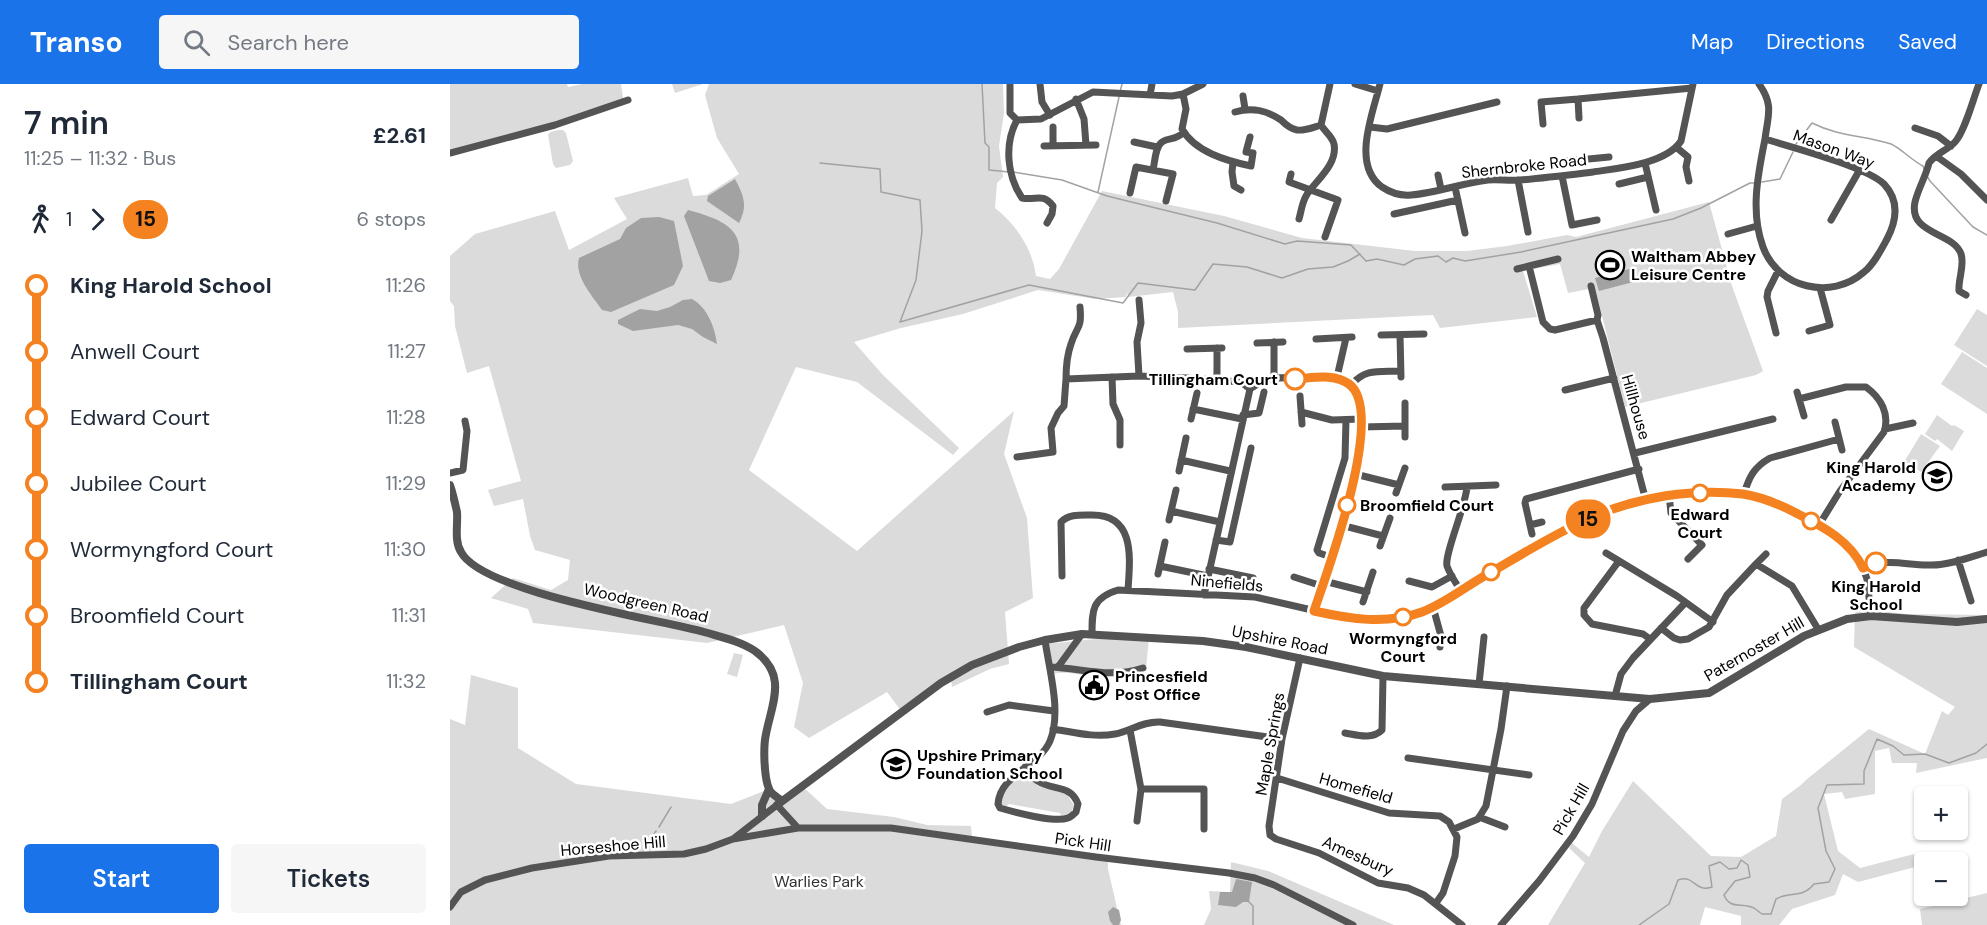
<!DOCTYPE html>
<html lang="en">
<head>
<meta charset="utf-8">
<style>
  :root { --surface:#fff; --page:#f6f6f7; --text:#1f2937; --muted:#747a83; --accent:#1a73e8 }
  body { margin:0; font-family:"DM Sans",sans-serif; background:var(--page); color:var(--text); height:100vh; display:flex; flex-direction:column; font-size:22px; white-space:nowrap }
  * { box-sizing:border-box; margin:0 }
  p { font-size:20px; color:var(--muted) }
  .icon { flex:none; width:33px; height:33px; fill:none; stroke:currentColor; stroke-width:2; stroke-linecap:round; stroke-linejoin:round }
  .map { position:relative; flex:1; overflow:hidden }
  .details { display:flex; flex-direction:column; background:var(--surface); width:450px }
  .details>* { flex:none }
  .badge { padding:0 12px; border-radius:20px; font-size:21px; line-height:39px }
  .buttons { position:absolute; left:1464px; top:702px; display:grid; gap:12px }
  .buttons a { display:grid; place-items:center; width:54px; height:54px; border-radius:6px; background:var(--surface); box-shadow:0 2px 4px #0004; font-size:30px }
  .map>.badge { position:absolute; translate:-50% -50%; box-shadow:0 0 0 3px #fff }
  .legs { display:flex; align-items:center; gap:9px; height:66px; padding:0 24px; font-size:20px }
  .legs p { margin-inline-start:auto }
  .head { display:flex; align-items:center; justify-content:space-between; height:102px; padding:0 24px }
  h1 { font-size:33px; font-weight:600; line-height:45px }
  .cta { display:flex; gap:12px; margin-top:auto; padding:12px 24px }
  .cta a { flex:1; height:69px; border-radius:6px; background:var(--accent); color:#fff; font-size:24px; font-weight:600; line-height:69px; text-align:center }
  .cta a+a { background:var(--page); color:var(--text) }
  ul { padding:0 24px; list-style:none }
  li { display:flex; align-items:center; gap:21px; height:66px; font-size:22px }
  li i { display:grid; place-items:center; width:9px; height:100%; margin:0 8px; background:currentColor }
  li i::after { content:''; width:15px; height:15px; margin:-8px; border:4px solid; border-radius:50%; background:var(--surface) }
  li p { margin-inline-start:auto }
  li:first-child i { background:linear-gradient(#0000 50%,currentColor 0) }
  li:last-child i { background:linear-gradient(currentColor 50%,#0000 0) }
  header { display:flex; align-items:center; gap:36px; box-sizing:border-box; height:84px; padding:0 30px; background:var(--accent); color:#fff }
  header strong { font-size:28px }
  nav { display:flex; gap:33px; margin-inline-start:auto; font-size:21px }
  .search { width:420px; height:54px; background:var(--page); display:flex; align-items:center; gap:15px; box-sizing:border-box; padding:0 21px; border-radius:6px; color:var(--muted); font-size:22px }
  main { display:flex; flex:1; min-height:0 }
  .map>svg:first-child { display:block }
  .green { fill:#dbdbdb }
  .water { fill:#a2a2a2 }
  .lines { fill:none; stroke-linecap:round; stroke-linejoin:round }
  .stream { stroke:#a2a2a2; stroke-width:1.5 }
  .minor { stroke:#545454; stroke-width:7 }
  .tertiary { stroke:#545454; stroke-width:8 }
  .line-1-casing { stroke:#fff; stroke-width:14 }
  .line-1 { stroke:#f58220; stroke-width:9 }
  .stop-1-dot { fill:#fff; stroke:#f58220; stroke-width:3 }
  .labels { text-anchor:middle; dominant-baseline:central; stroke-width:5; stroke-linejoin:round; paint-order:stroke }
  .street-label { font-size:16px; fill:#000; stroke:#fff }
  .poi-label { font-size:16px; font-weight:bold; fill:#000; stroke:#fff; text-anchor:start }
  .stop-label { font-size:16px; font-weight:bold; fill:#000; stroke:#fff }
  .park-label { font-size:16px; fill:#323232; stroke:#fff }
</style>
</head>
<body>
<header>
<strong>Transo</strong>
<div class="search"><svg class="icon" aria-label="search" viewBox="0 0 24 24"><circle cx="10" cy="10" r="6"/><path d="M15 15l6 6"/></svg>Search here</div>
<nav><a>Map</a><a>Directions</a><a>Saved</a></nav>
</header>
<main>
<section class="details">
<div class="head"><div><h1>7 min</h1><p>11:25 – 11:32 · Bus</p></div><b>£2.61</b></div>
<div class="legs"><svg class="icon" aria-label="walk" viewBox="0 0 24 24"><circle cx="13" cy="4" r="2"/><path d="M13 8l-2 6 4 7M11 14l-3 7M7 12l3-4h3l4 4"/></svg>1<svg class="icon" aria-label="forward" viewBox="0 0 24 24"><path d="M9 5l7 7-7 7"/></svg><b class="badge" style="background:#f58220;color:#111">15</b><p>6 stops</p></div>
<ul>
<li><i style="color:#f58220"></i><b>King Harold School</b><p>11:26</p></li>
<li><i style="color:#f58220"></i><span>Anwell Court</span><p>11:27</p></li>
<li><i style="color:#f58220"></i><span>Edward Court</span><p>11:28</p></li>
<li><i style="color:#f58220"></i><span>Jubilee Court</span><p>11:29</p></li>
<li><i style="color:#f58220"></i><span>Wormyngford Court</span><p>11:30</p></li>
<li><i style="color:#f58220"></i><span>Broomfield Court</span><p>11:31</p></li>
<li><i style="color:#f58220"></i><b>Tillingham Court</b><p>11:32</p></li>
</ul>
<div class="cta"><a>Start</a><a>Tickets</a></div>
</section>
<div class="map">
<svg width="1537" height="841" viewBox="0 0 1537 841">
  <rect width="100%" height="100%" fill="#fff"/>
  <path class="green" d="M0,0H117L118,3L132,0H171L174,20L0,72Z
    M222,0H253L225,9Z
    M259,0H553L554,29L549,62L553,93L547,99L545,124C566,140 583,166 586,192L600,195L609,185L652,107L774,132L852,154L965,167H1017L1057,162L1117,151L1126,153L1259,118L1282,202L1313,287L1306,291L1175,323L1146,208L1144,204L1118,209L1110,180L1073,187L1087,233L990,244L983,231L728,244V228L723,208L678,213L677,208L676,213L646,215L588,206L513,230L451,244L404,258L432,290L509,364L503,371L407,298L346,283L299,386L407,467L564,327L554,370L577,434L583,514L555,528L559,580L540,585L502,603L501,594L452,628L437,608L359,654L344,643L353,599L334,541L257,559L83,539L78,525L41,514L63,494L101,506L118,496L120,476L85,466L80,452L73,415L44,422L38,406L71,397L39,282L17,289L5,242L4,222L0,217V172L25,150L105,127L119,166L177,135L164,114L238,94L243,112L256,111L289,90L267,54L255,11Z
    M108,46H113L116,49L123,77L120,81L106,84L103,80L98,51L100,48Z
    M1527,225L1537,231V282L1504,261Z
    M1512,268L1537,284V330L1491,300Z
    M1487,331L1502,342L1504,341L1514,347L1502,367L1487,355L1485,357L1475,350Z
    M1471,350L1490,362L1471,388L1454,378Z
    M1421,526L1457,530L1537,531V674L1466,689L1467,679H1442L1439,664L1425,667V710L1395,715L1392,708L1374,710L1388,767L1410,784L1464,770L1465,783L1408,798L1393,790L1385,811L1342,825L1329,841H1291V832L1255,823L1250,841H1098L1135,779L1119,764L1122,759L1139,773L1152,747L1183,697L1261,772L1291,773L1326,752L1332,715L1351,701L1356,696L1419,645L1475,670L1492,627L1498,631L1505,623L1404,563L1405,528Z
    M699,554L696,584C676,593 658,593 636,591C625,590 614,587 603,590L595,560L645,555Z
    M284,569L293,571L287,593L277,590Z
    M21,591L68,604V664L126,700L281,720L319,705L332,716L352,702L377,725L444,733L477,741L521,742L522,753L658,773V785L671,841H0V635L15,641Z
    M570,689L576,690L615,708L624,721L621,730L612,732L610,729L559,720L555,723L550,719V712Z
    M781,778L818,787L944,841H754L761,825L759,807L780,808Z
    M1537,809V841H1472L1470,825Z"/>
  <path class="water" d="M285,95C294,112 298,122 289,139L257,117L258,112Z
    M238,126C279,137 303,149 281,196L270,199L259,197L234,132Z
    M209,133L224,137L233,182L224,201L161,228L152,226C142,211 124,192 129,174L170,155L176,144L191,134Z
    M1183,184L1187,197L1149,207L1145,194Z
    M242,215C257,223 265,243 267,260L253,253L242,245L228,241L183,247L168,240V236L190,225L207,227L220,223L233,216Z
    M786,795L802,798L799,818H793L786,823L768,821L770,808H782Z
    M663,823L669,826L671,836L669,841H663L660,837L658,828Z"/>
  <g class="lines">
    <path class="stream" d="M532,0L535,59L539,63V86L559,88
      M670,8L672,0
      M1346,60L1362,39C1390,53 1414,51 1441,60C1452,65 1461,76 1473,82L1474,85
      M370,79L430,85L431,108L470,116L472,147L466,196L450,238L579,201L673,219L688,199L745,206L763,180L797,183L832,194L858,185L883,183L898,177L910,170
      M563,88L612,96L657,112L767,139L835,160L847,157L901,161L916,177L927,175L954,181L965,175L988,172L996,178L1003,174L1015,177L1071,168L1223,135L1251,124L1300,99H1304
      M1477,92L1480,97L1523,143L1537,151
      M1312,98L1330,95L1343,68
      M648,108L669,13
      M209,743L221,723
      M194,766L206,747
      M799,818L803,822V841
      M1189,841L1219,820L1228,796C1245,790 1244,809 1262,803L1259,782L1270,778L1279,785L1287,784L1291,776L1298,781L1300,793L1285,797L1274,811C1280,826 1292,818 1304,824C1307,826 1309,828 1312,830H1321L1326,815C1340,807 1352,815 1364,800L1379,798L1385,785L1376,767L1368,724L1377,701L1414,700V687L1427,655L1443,662L1454,671L1475,670L1499,679L1526,669L1537,660"/>
    <path class="minor" d="M560,0V29L567,36
      M590,0L592,18L600,31
      M905,0L928,7
      M930,0C923,29 901,81 932,103C941,109 950,112 961,111C987,109 1012,99 1038,96C1048,95 1059,97 1070,96C1094,94 1118,91 1143,88C1169,84 1216,80 1231,57L1243,0
      M1309,0C1324,21 1318,31 1315,55C1341,63 1417,83 1434,100C1449,116 1447,136 1437,155C1431,166 1424,180 1414,188C1381,217 1328,204 1313,163C1300,128 1308,90 1315,55
      M733,10L736,25L732,45C745,68 777,77 801,82L803,69L796,68L800,53
      M700,11L702,0
      M793,12L795,25
      M626,15L634,35L636,61
      M785,28C802,23 816,26 831,36C835,40 841,45 847,46C855,47 864,43 871,41
      M1129,34L1128,15L1242,4
      M567,36L591,35L643,8L722,12L733,10L753,0
      M567,36C554,60 557,92 572,114C586,117 592,108 603,122L602,130L597,139
      M1093,40L1091,18L1128,15
      M603,43V62
      M920,43L937,45L1047,18
      M1465,44L1488,52L1501,62
      M684,58L707,63
      M594,62L646,61
      M1226,63L1238,73L1236,83L1239,97
      M0,69L105,41L178,16
      M1486,72L1511,90L1537,116
      M1118,77L1159,73
      M783,78L782,88L784,102L791,106
      M1195,79L1206,126
      M703,86C705,78 705,63 712,58C719,53 725,57 734,48
      M841,90L839,98L888,116L875,153
      M988,91L991,105
      M1112,92L1122,141L1147,136
      M1068,96L1078,148
      M1169,100L1198,93
      M1005,103L1015,149
      M680,109L686,83L723,90L716,117
      M944,130L1008,116
      M849,135C851,128 852,119 856,112C865,97 888,81 884,60C882,52 875,48 871,41L880,0
      M1381,136L1409,87
      M1278,150L1307,142
      M1108,175L1079,182L1093,238L1100,245L1105,246L1147,236L1153,254L1196,417
      M1067,185L1079,182
      M1141,202L1148,231L1147,236
      M1516,211L1509,207C1508,195 1515,181 1511,170C1504,148 1458,151 1465,118C1468,105 1476,92 1479,79C1486,69 1498,66 1505,58C1515,47 1523,15 1529,0
      M630,223C632,246 627,241 621,260C617,271 616,284 616,295L689,292L737,294L791,298L800,305
      M1359,247L1380,241L1370,204
      M1326,249L1317,213L1318,207L1328,187
      M931,251L974,250
      M950,251L951,293
      M866,255L902,253
      M824,258V295
      M807,259L833,258
      M767,264V296
      M737,265L772,264
      M689,292L687,258L691,239L689,216
      M662,293L663,320L670,336V361
      M887,293L896,254
      M901,301C916,284 929,288 950,287
      M1115,306L1164,294
      M1347,308L1354,332
      M850,312L852,340
      M1349,315L1396,303H1416C1431,314 1440,330 1434,348L1390,407L1369,441
      M743,325L792,335
      M851,328L882,336L911,335
      M793,331L809,329L814,308
      M741,335L747,309
      M1385,338L1392,366
      M911,343L955,342
      M1435,345L1463,339
      M955,353V319
      M1185,369L1323,335
      M567,373L603,368L601,344L608,329L614,322L616,295
      M731,376L780,387
      M729,387L736,354
      M0,389L13,386L17,347L15,337
      M905,390L949,401
      M995,403L1046,401
      M946,409L955,384
      M1294,410C1299,393 1304,383 1320,374L1389,355
      M1219,411L1221,429L1252,461L1238,475
      M721,427L770,438
      M719,436L726,406
      M891,441L933,452
      M1080,441L1092,438
      M1082,450L1075,419L1076,415L1189,385
      M766,456L780,458L801,364
      M930,462L940,434
      M1156,469L1227,512L1263,538
      M881,473L869,469L867,466L895,374L896,336
      M1508,476L1521,517
      M1169,477L1134,524V531L1142,540L1193,550L1200,555
      M1306,480L1316,470
      M710,482L758,492
      M1413,484C1442,473 1455,482 1482,481C1500,481 1520,473 1537,468
      M759,485L803,494
      M708,490L715,458
      M612,492L611,438C619,430 630,431 641,431C686,430 680,475 678,506
      M844,493L872,502
      M874,497L917,508
      M959,497L982,503L1002,492
      M1011,507C1006,499 1000,491 997,482C994,471 1016,421 1017,403
      M754,511L800,305C805,302 810,298 816,296C831,292 850,294 866,294C879,294 891,292 901,301C935,333 877,486 864,527
      M913,518L923,488
      M983,523L991,552L990,563
      M1211,544L1224,554L1230,556L1238,555L1259,543L1277,511L1306,480L1342,502L1368,545
      M642,550C642,526 642,514 668,506L805,513L888,532L915,536H939L958,532L983,523L1079,466L1141,434L1167,424L1216,412L1246,409L1294,410L1331,422L1369,441L1403,466L1413,484L1417,495L1421,532
      M850,574L832,655L819,742L820,751L826,755L869,769L928,799L958,804L974,811L1012,841
      M600,583C632,584 660,595 693,584
      M608,583L632,550
      M1029,600L1034,553
      M1165,612L1171,590L1183,574L1235,519
      M537,628L559,621L604,627
      M603,645C623,648 644,654 665,650C680,647 694,637 710,638L832,655
      M680,646L691,705L687,737
      M895,649C907,651 922,656 932,646L933,592
      M958,674L1079,691
      M575,683C579,689 582,694 588,697C602,707 621,700 628,720L626,728C623,731 621,733 618,734C605,739 564,728 550,724L548,720C550,690 589,683 600,657C612,628 599,586 595,556
      M827,694L939,729L990,732L999,738L1007,753L1005,772L993,809L986,819
      M691,705H754V745
      M1029,733L1055,743
      M1004,745L1028,735L1036,722L1051,645L1057,602
      M283,755L348,744H441L646,773L779,789L805,794L824,801L903,841
      M0,823L11,808L35,796L82,784L159,772L234,770L256,765L283,755L327,721L348,744
      M1051,841L1089,797L1123,752L1142,720L1173,647L1186,627L1200,615"/>
    <path class="tertiary" d="M0,401C3,410 5,419 7,428C8,441 4,457 11,468C32,508 206,535 254,548C271,553 290,557 305,567C338,591 322,619 316,650C313,663 314,693 319,705C321,710 327,713 332,717
      M327,721L491,599L522,581L569,563L595,556L632,550L753,557L796,563L933,592L1200,615L1259,609L1354,552L1397,535L1421,532L1507,538L1537,535
      M312,732V721L319,705"/>
  </g>
  <g class="lines">
    <g class="line-1-casing">
      <path id="line-1" d="M845,295C863,294 884,289 899,300C937,328 877,488 864,527C900,535 936,541 972,528C996,519 1016,502 1038,490C1072,470 1106,449 1142,433C1189,413 1242,404 1293,410C1312,413 1331,421 1348,430C1374,443 1400,457 1413,484L1426,479"/>
    </g>
    <use href="#line-1" class="line-1"/>
  </g>
  <defs>
    <g id="stadium-ring" transform="scale(1.5)"><circle r="9.5" fill="#fff" stroke="#000" stroke-width="1.5"/><path d="M0-5a6.5 5 0 1 0 0 10a6.5 5 0 1 0 0-10ZM-3.5-1.8h7v3.6h-7Z" fill="#000"/></g>
    <g id="school-ring" transform="scale(1.5)"><circle r="9.5" fill="#fff" stroke="#000" stroke-width="1.5"/><path d="M0-5L7-2L0 1L-7-2ZM-4 1L0 2.5L4 1V4Q0 6-4 4Z" fill="#000"/></g>
    <g id="civic-ring" transform="scale(1.5)"><circle r="9.5" fill="#fff" stroke="#000" stroke-width="1.5"/><path d="M-.6-6.5H3V-4.5H.6V-3L4-1V1h2V6H-6V1h2V-1L-.6-3ZM-1.2 2.5V6h2.4V2.5Z" fill="#000"/></g>
  </defs>
  <g fill-rule="evenodd">
    <use href="#stadium-ring" x="1160" y="181"/>
    <use href="#school-ring" x="1487" y="392"/>
    <use href="#civic-ring" x="644" y="601"/>
    <use href="#school-ring" x="446" y="680"/>
  </g>
  <g class="stop-1-dot">
    <circle cx="845" cy="295" r="10"/>
    <circle cx="1250" cy="409" r="8"/>
    <circle cx="897" cy="421" r="8"/>
    <circle cx="1361" cy="437" r="8"/>
    <circle cx="1426" cy="479" r="10"/>
    <circle cx="1041" cy="488" r="8"/>
    <circle cx="953" cy="533" r="8"/>
  </g>
  <g class="labels">
    <g class="street-label">
      <text transform="translate(1384 65) rotate(20)">Mason Way</text>
      <text transform="translate(1074 82) rotate(-6)">Shernbroke Road</text>
      <text transform="translate(1186 323) rotate(74)">Hillhouse</text>
      <text transform="translate(777 499) rotate(5)">Ninefields</text>
      <text transform="translate(196 519) rotate(13)">Woodgreen Road</text>
      <text transform="translate(830 556) rotate(11)">Upshire Road</text>
      <text transform="translate(1304 565) rotate(-30)">Paternoster Hill</text>
      <text transform="translate(820 660) rotate(-80)">Maple Springs</text>
      <text transform="translate(906 704) rotate(16)">Homefield</text>
      <text transform="translate(1121 725) rotate(-60)">Pick Hill</text>
      <text transform="translate(633 758) rotate(8)">Pick Hill</text>
      <text transform="translate(163 762) rotate(-5)">Horseshoe Hill</text>
      <text transform="translate(908 772) rotate(24)">Amesbury</text>
    </g>
    <g class="poi-label">
      <text x="1181" y="172">Waltham Abbey<tspan x="1181" dy="18">Leisure Centre</tspan></text>
      <text x="1466" y="383" text-anchor="end">King Harold<tspan x="1466" dy="18">Academy</tspan></text>
      <text x="665" y="592">Princesfield<tspan x="665" dy="18">Post Office</tspan></text>
      <text x="467" y="671">Upshire Primary<tspan x="467" dy="18">Foundation School</tspan></text>
    </g>
    <g class="stop-label">
      <text x="828" y="295" text-anchor="end">Tillingham Court</text>
      <text x="910" y="421" text-anchor="start">Broomfield Court</text>
      <text x="1250" y="430">Edward<tspan x="1250" dy="18">Court</tspan></text>
      <text x="1426" y="502">King Harold<tspan x="1426" dy="18">School</tspan></text>
      <text x="953" y="554">Wormyngford<tspan x="953" dy="18">Court</tspan></text>
    </g>
    <g class="park-label">
      <text x="369" y="797">Warlies Park</text>
    </g>
  </g>
</svg>
<div class="buttons">
<a>+</a>
<a>−</a>
</div>
<b class="badge" style="left:1138px;top:435px;background:#f58220;color:#111">15</b>
</div>
</main>
</body>
</html>
